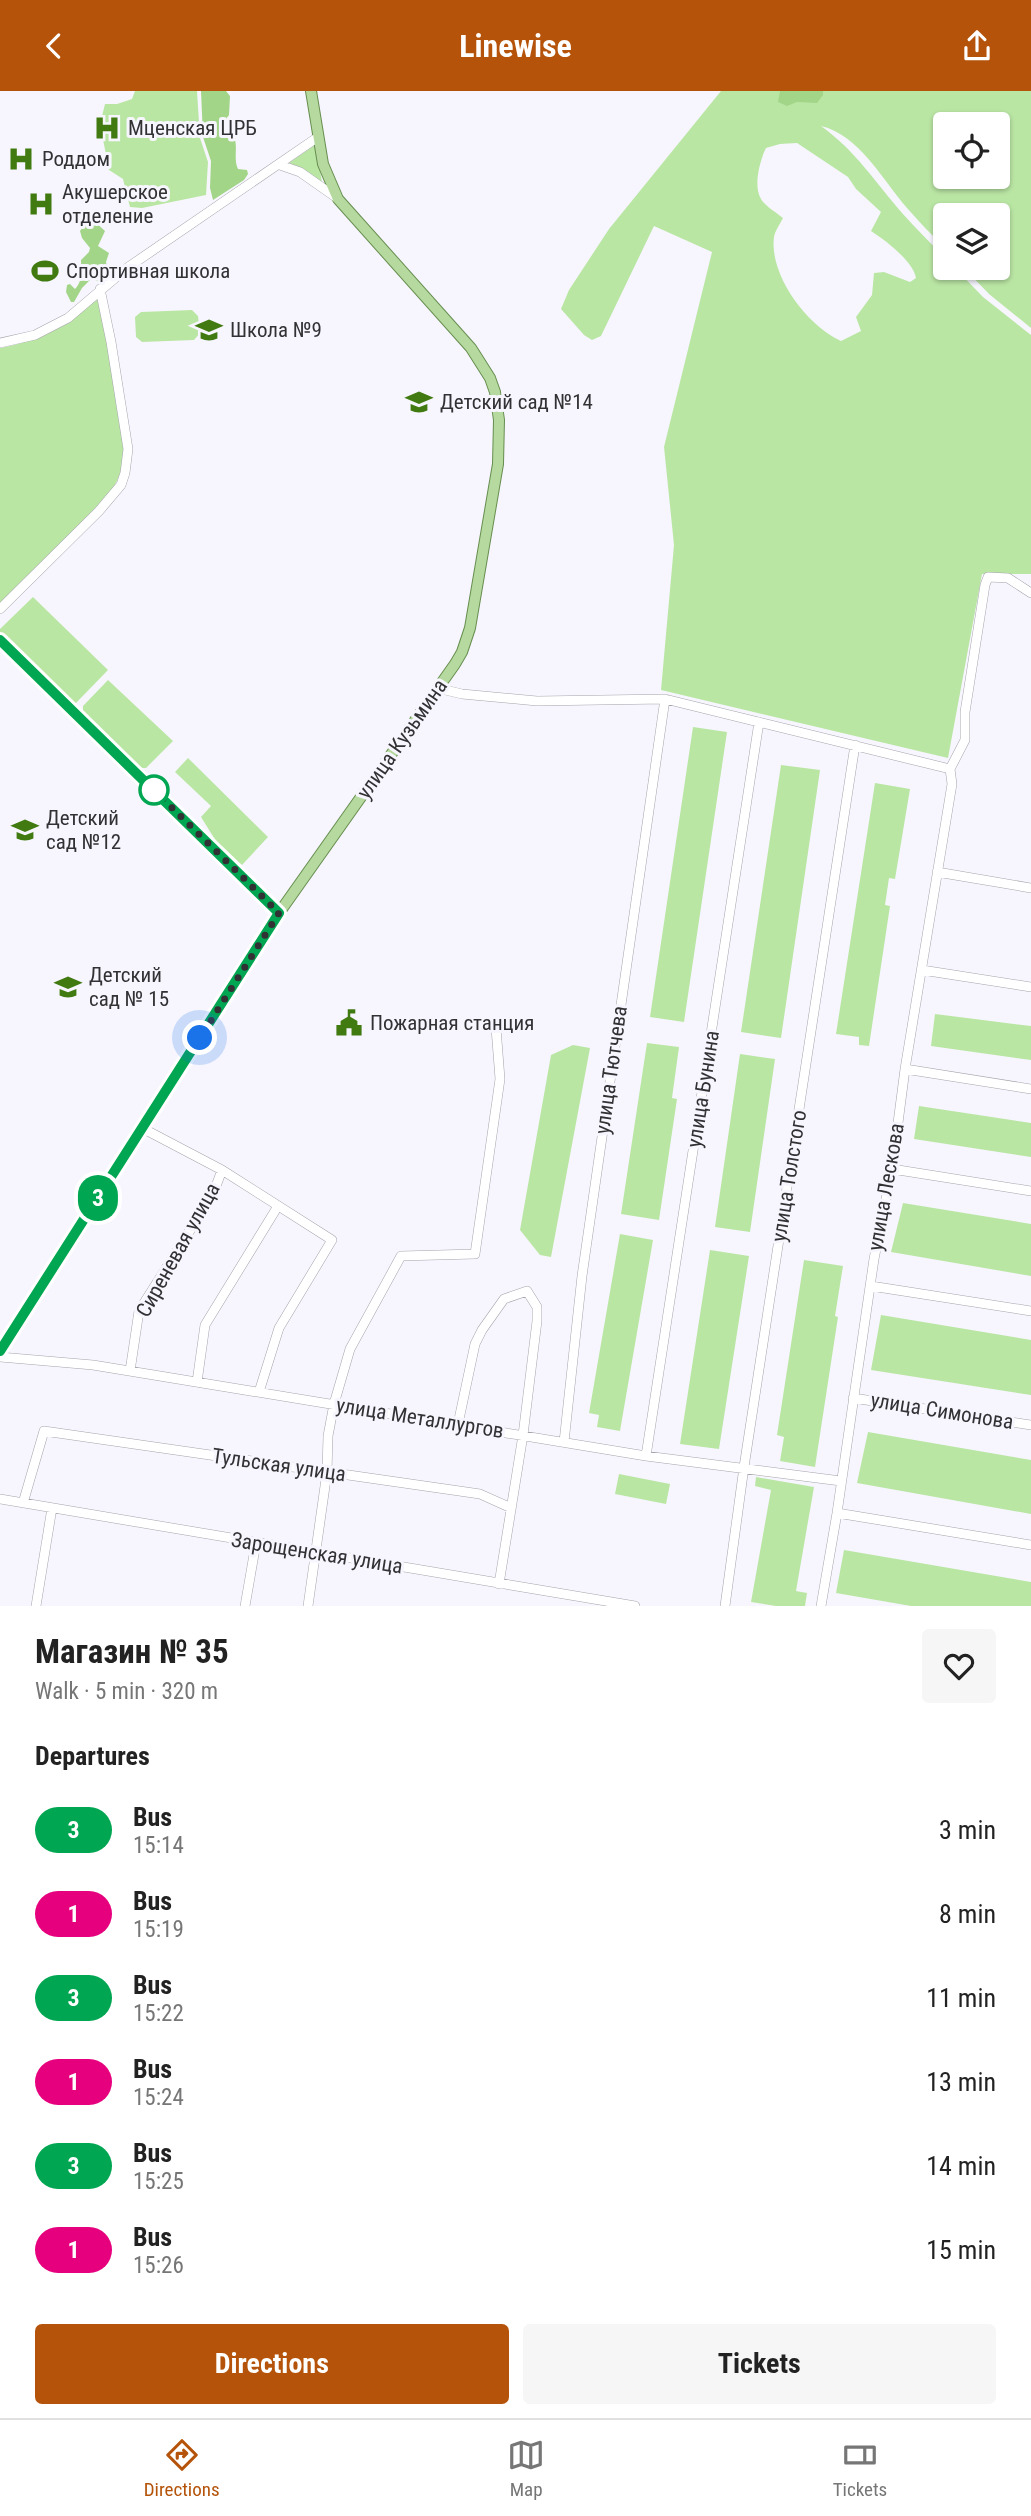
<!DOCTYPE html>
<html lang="en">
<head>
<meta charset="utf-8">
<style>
  :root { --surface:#fff; --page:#f6f6f6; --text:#222; --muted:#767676; --line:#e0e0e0; --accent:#b45309 }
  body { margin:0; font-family:"Roboto Condensed",sans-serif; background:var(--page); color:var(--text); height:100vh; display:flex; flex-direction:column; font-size:26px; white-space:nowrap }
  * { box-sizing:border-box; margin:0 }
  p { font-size:23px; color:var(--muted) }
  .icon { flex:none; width:38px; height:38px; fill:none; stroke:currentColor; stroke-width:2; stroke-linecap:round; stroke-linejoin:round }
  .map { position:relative; height:1515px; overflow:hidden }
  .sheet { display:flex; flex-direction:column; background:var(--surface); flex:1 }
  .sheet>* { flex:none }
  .badge { padding:0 14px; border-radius:23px; font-size:24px; line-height:46px }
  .controls { position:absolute; left:933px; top:21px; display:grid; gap:14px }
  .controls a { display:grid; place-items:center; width:77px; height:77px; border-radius:7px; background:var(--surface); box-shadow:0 2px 5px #0004; font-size:35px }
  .you { position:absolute; width:35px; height:35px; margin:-18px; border:5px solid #fff; border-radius:50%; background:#1a73e8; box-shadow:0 0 0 10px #1a73e833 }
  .map>.badge { position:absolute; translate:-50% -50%; box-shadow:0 0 0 4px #fff }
  h2 { padding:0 35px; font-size:26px; line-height:63px }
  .round { display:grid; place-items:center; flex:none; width:74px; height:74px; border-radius:7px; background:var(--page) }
  .overview { display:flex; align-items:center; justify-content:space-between; height:119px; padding:0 35px }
  h1 { font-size:33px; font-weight:700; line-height:52px }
  .action { display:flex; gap:14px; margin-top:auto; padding:14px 35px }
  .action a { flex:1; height:80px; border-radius:7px; background:var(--accent); color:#fff; font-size:28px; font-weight:700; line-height:80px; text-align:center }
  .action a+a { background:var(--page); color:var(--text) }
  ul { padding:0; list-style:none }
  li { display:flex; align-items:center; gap:21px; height:84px; padding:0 35px }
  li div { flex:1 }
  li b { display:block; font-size:26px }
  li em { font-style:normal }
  li .badge { min-width:77px; font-weight:700; text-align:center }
  header { display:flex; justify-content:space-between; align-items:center; height:91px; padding:0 35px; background:var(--accent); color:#fff; font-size:32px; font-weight:700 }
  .tabs { display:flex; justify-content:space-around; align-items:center; height:98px; border-top:2px solid var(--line); background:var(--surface); font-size:19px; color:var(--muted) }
  .tabs a { display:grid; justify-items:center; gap:4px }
  .tabs .current { color:var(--accent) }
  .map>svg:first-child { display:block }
  .green { fill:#bae6a4; fill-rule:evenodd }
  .forest { fill:#a2d587 }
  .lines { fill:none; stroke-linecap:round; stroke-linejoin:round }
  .minor-casing { stroke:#a5a4ab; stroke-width:10 }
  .major-casing { stroke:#678e50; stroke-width:12 }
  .minor { stroke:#fff; stroke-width:9 }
  .major { stroke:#b5d99e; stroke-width:10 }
  .line-casing { stroke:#fff; stroke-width:16 }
  .line { stroke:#00a651; stroke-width:10 }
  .walk { stroke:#323235; stroke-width:7; stroke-dasharray:0 12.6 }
  .stop-dot { fill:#fff; stroke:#00a651; stroke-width:3.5 }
  .labels { text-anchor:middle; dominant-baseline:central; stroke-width:6; stroke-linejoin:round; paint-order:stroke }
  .poi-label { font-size:21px; fill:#323235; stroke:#f7f6fe; text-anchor:start }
  .street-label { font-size:21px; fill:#323235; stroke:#f7f6fe }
</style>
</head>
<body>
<header><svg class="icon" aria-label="back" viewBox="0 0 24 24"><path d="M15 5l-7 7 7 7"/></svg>Linewise<svg class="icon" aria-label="share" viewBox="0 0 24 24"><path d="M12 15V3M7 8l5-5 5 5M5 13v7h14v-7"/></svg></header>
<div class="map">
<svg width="1031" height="1515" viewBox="0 0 1031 1515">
  <rect width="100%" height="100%" fill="#f7f6fe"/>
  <path class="green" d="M135,0H197L200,47L208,71L206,104L142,117L130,116L123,88L109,79L100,33L105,13H117L132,8Z
    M721,0H1031V237L989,203L964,177H998V124H945V157C932,144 919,131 907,117C882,88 859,44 821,35C856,60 875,91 903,123C916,138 931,152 945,167V177H955L983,206L1031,244V483H982L948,667L661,599L674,454L664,356L712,161L654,135L601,245L592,249L584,244L561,218L569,199L609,138ZM945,33H998V86H945ZM797,52L848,86L856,98L881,121L871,140C885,149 913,170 916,187L910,191L884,181L874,182L872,204L856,226L861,240L841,250C808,235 769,185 774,146C775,140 780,133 783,127C777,122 765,115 761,108C753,95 760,69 766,57L780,53Z
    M313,55L316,56L322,91L289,72Z
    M97,207C105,235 109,264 114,293C118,319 126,348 122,374C120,386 115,395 108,404L0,513V257C42,249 65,234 97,207Z
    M192,219L198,225L200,242L194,249L142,251L136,246L135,226L141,221Z
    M33,506L108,579L75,613L0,541V538Z
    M108,589L173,650L146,677H140L83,622V615Z
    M693,636L727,641L684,931L650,926Z
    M188,667L268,746L242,774L216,750L201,726L211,715L175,681Z
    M781,674L820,679L781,947L741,941Z
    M875,692L910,698L895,788L889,787L885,814L890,815L869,955L859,954V946L836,943Z
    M935,923L1031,935V969L931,955Z
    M647,952L679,956L672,1007L677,1008L659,1129L621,1123Z
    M573,954L590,957L551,1166L540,1164L520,1139L551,964Z
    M740,963L775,968L750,1141L715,1136Z
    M919,1015L1031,1032V1066L914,1048Z
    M903,1112L1031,1133V1185L891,1161Z
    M620,1143L653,1149L620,1340L597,1336L599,1324L589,1322Z
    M710,1159L749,1165L719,1358L680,1353Z
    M804,1169L843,1175L835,1225L838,1226L815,1376L780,1370L784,1346L777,1344Z
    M881,1224L1031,1249V1304L871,1279Z
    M868,1341L1031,1369V1423L857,1392Z
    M619,1383L670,1393L666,1413L615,1403Z
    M756,1386L814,1396L796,1500L807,1502L805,1515H776L751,1511L771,1399L755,1395Z
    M844,1459L1031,1491V1515H911L836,1502Z"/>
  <path class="forest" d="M201,0H226L230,5L229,24L220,36L222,39L230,40C241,52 232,65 238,78L247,79L248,83L244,89L213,109L210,97L211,70L203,46Z
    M780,0H823V4L817,12L797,11L787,15L778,11Z
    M93,129L105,140L98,155L109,162L106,171L108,181L101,190L90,189L82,197L74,211H71L66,201L67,194L70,193L75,198C83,190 81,179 81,169L89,161L90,157L82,147L80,140L86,131Z"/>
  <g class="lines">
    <g class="minor-casing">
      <path id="minor" d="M280,74L300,81L337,107
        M0,252L35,244L68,227L127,177L318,46
        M0,518L99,420L121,394L125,382L128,358L111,251L100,198
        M0,549L279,822
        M437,597L462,603L537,610L665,608L950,678
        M950,678L965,649V621L985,494L988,486L1008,487L1031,502
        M937,781L1031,797
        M922,879L1031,896
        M905,978L1031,998
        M142,1037L222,1079L332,1149L279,1237L259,1301
        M892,1078L1031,1100
        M871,1195L1031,1220
        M0,1266L93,1274L646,1365L841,1390
        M130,1280L139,1220L213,1103L222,1079
        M197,1291L205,1234L278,1115
        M853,1307L1031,1334
        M458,1333L475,1253L482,1239L504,1208L527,1200L537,1216V1230L523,1344L499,1493
        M564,1351L582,1185L665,608
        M646,1365L759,631
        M0,1408L635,1515
        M23,1412L44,1340L480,1403L511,1417
        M837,1422L1031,1454
        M36,1515L52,1417
        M245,1515L256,1452
        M308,1515L327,1381L328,1345L334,1313L350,1258L401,1165L475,1163L500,988L496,937
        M725,1515L744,1376L855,654
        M821,1515L837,1422L874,1168L892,1078L905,978L952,693L950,678"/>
    </g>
    <g class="major-casing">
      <path id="major" d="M0,1260L279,822L455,573L462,561L470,537L498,373L499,329L495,301L490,287L471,257L338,108L323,73L311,0"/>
    </g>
    <use href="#minor" class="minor"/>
    <use href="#major" class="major"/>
  </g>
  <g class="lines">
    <g class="line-casing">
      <path id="line" d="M0,549L279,822L0,1260"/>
    </g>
    <use href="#line" class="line"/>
    <path class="walk" d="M154,699L279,822L200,947"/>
  </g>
  <defs>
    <g id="hospital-bare" transform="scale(2.1)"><path d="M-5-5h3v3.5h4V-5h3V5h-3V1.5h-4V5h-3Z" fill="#417a11" stroke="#f7f6fe" stroke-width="2.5" paint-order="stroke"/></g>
    <g id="stadium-bare" transform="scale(2.1)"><path d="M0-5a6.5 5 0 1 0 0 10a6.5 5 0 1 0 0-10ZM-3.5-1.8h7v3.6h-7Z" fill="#417a11" stroke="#f7f6fe" stroke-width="2.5" paint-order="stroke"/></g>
    <g id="school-bare" transform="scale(2.1)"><path d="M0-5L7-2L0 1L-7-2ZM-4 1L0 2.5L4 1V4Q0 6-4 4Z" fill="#417a11" stroke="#f7f6fe" stroke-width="2.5" paint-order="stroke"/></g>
    <g id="civic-bare" transform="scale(2.1)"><path d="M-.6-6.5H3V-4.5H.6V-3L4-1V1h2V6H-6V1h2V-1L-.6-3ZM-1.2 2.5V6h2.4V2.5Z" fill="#417a11" stroke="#f7f6fe" stroke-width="2.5" paint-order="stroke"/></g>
  </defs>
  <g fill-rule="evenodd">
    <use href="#hospital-bare" x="107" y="37"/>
    <use href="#hospital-bare" x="21" y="68"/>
    <use href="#hospital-bare" x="41" y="113"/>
    <use href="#stadium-bare" x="45" y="180"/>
    <use href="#school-bare" x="209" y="239"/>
    <use href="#school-bare" x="419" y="311"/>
    <use href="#school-bare" x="25" y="739"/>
    <use href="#school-bare" x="68" y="896"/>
    <use href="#civic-bare" x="349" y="932"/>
  </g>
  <circle class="stop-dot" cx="154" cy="699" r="14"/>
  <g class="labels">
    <g class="poi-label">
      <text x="128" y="37">Мценская ЦРБ</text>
      <text x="42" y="68">Роддом</text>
      <text x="62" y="101">Акушерское<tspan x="62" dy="24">отделение</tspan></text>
      <text x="66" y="180">Спортивная школа</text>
      <text x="230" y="239">Школа №9</text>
      <text x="440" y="311">Детский сад №14</text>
      <text x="46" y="727">Детский<tspan x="46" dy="24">сад №12</tspan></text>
      <text x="89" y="884">Детский<tspan x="89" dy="24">сад № 15</tspan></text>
      <text x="370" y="932">Пожарная станция</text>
    </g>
    <g class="street-label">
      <text transform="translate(402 648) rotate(-55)">улица Кузьмина</text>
      <text transform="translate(611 979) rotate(-82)">улица Тютчева</text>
      <text transform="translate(703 998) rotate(-81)">улица Бунина</text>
      <text transform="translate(789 1085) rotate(-81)">улица Толстого</text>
      <text transform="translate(886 1096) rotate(-80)">улица Лескова</text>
      <text transform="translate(178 1159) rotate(-61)">Сиреневая улица</text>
      <text transform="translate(942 1320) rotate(9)">улица Симонова</text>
      <text transform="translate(420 1327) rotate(9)">улица Металлургов</text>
      <text transform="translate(279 1374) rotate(8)">Тульская улица</text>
      <text transform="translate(317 1462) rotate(9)">Зарощенская улица</text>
    </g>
  </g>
</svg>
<div class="controls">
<a><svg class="icon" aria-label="locate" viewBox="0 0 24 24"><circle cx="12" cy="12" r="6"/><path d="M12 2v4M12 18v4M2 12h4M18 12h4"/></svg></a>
<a><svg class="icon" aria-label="layers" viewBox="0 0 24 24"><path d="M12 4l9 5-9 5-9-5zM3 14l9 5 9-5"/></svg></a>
</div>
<div class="you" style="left:200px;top:947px"></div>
<b class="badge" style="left:98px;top:1107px;background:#00a651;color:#fff">3</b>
</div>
<section class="sheet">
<div class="overview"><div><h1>Магазин № 35</h1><p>Walk · 5 min · 320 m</p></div><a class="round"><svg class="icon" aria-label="heart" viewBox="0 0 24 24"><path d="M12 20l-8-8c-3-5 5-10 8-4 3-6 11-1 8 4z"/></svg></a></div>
<h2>Departures</h2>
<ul>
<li><span class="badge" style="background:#00a651;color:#fff">3</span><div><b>Bus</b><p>15:14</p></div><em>3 min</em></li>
<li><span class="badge" style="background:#e6007e;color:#fff">1</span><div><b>Bus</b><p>15:19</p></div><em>8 min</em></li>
<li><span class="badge" style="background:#00a651;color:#fff">3</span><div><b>Bus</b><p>15:22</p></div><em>11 min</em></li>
<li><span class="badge" style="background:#e6007e;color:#fff">1</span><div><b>Bus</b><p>15:24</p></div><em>13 min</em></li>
<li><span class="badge" style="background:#00a651;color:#fff">3</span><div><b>Bus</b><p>15:25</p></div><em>14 min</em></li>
<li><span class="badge" style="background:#e6007e;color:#fff">1</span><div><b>Bus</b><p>15:26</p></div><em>15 min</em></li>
</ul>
<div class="action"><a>Directions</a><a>Tickets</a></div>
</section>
<nav class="tabs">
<a class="current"><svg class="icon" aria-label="directions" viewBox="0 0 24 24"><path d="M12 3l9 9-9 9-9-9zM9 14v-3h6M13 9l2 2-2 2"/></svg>Directions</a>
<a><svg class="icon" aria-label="map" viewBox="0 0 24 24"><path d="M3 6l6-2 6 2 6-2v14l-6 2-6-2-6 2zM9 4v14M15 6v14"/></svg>Map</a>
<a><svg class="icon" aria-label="tickets" viewBox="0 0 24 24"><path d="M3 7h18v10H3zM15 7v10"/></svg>Tickets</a>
</nav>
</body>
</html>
